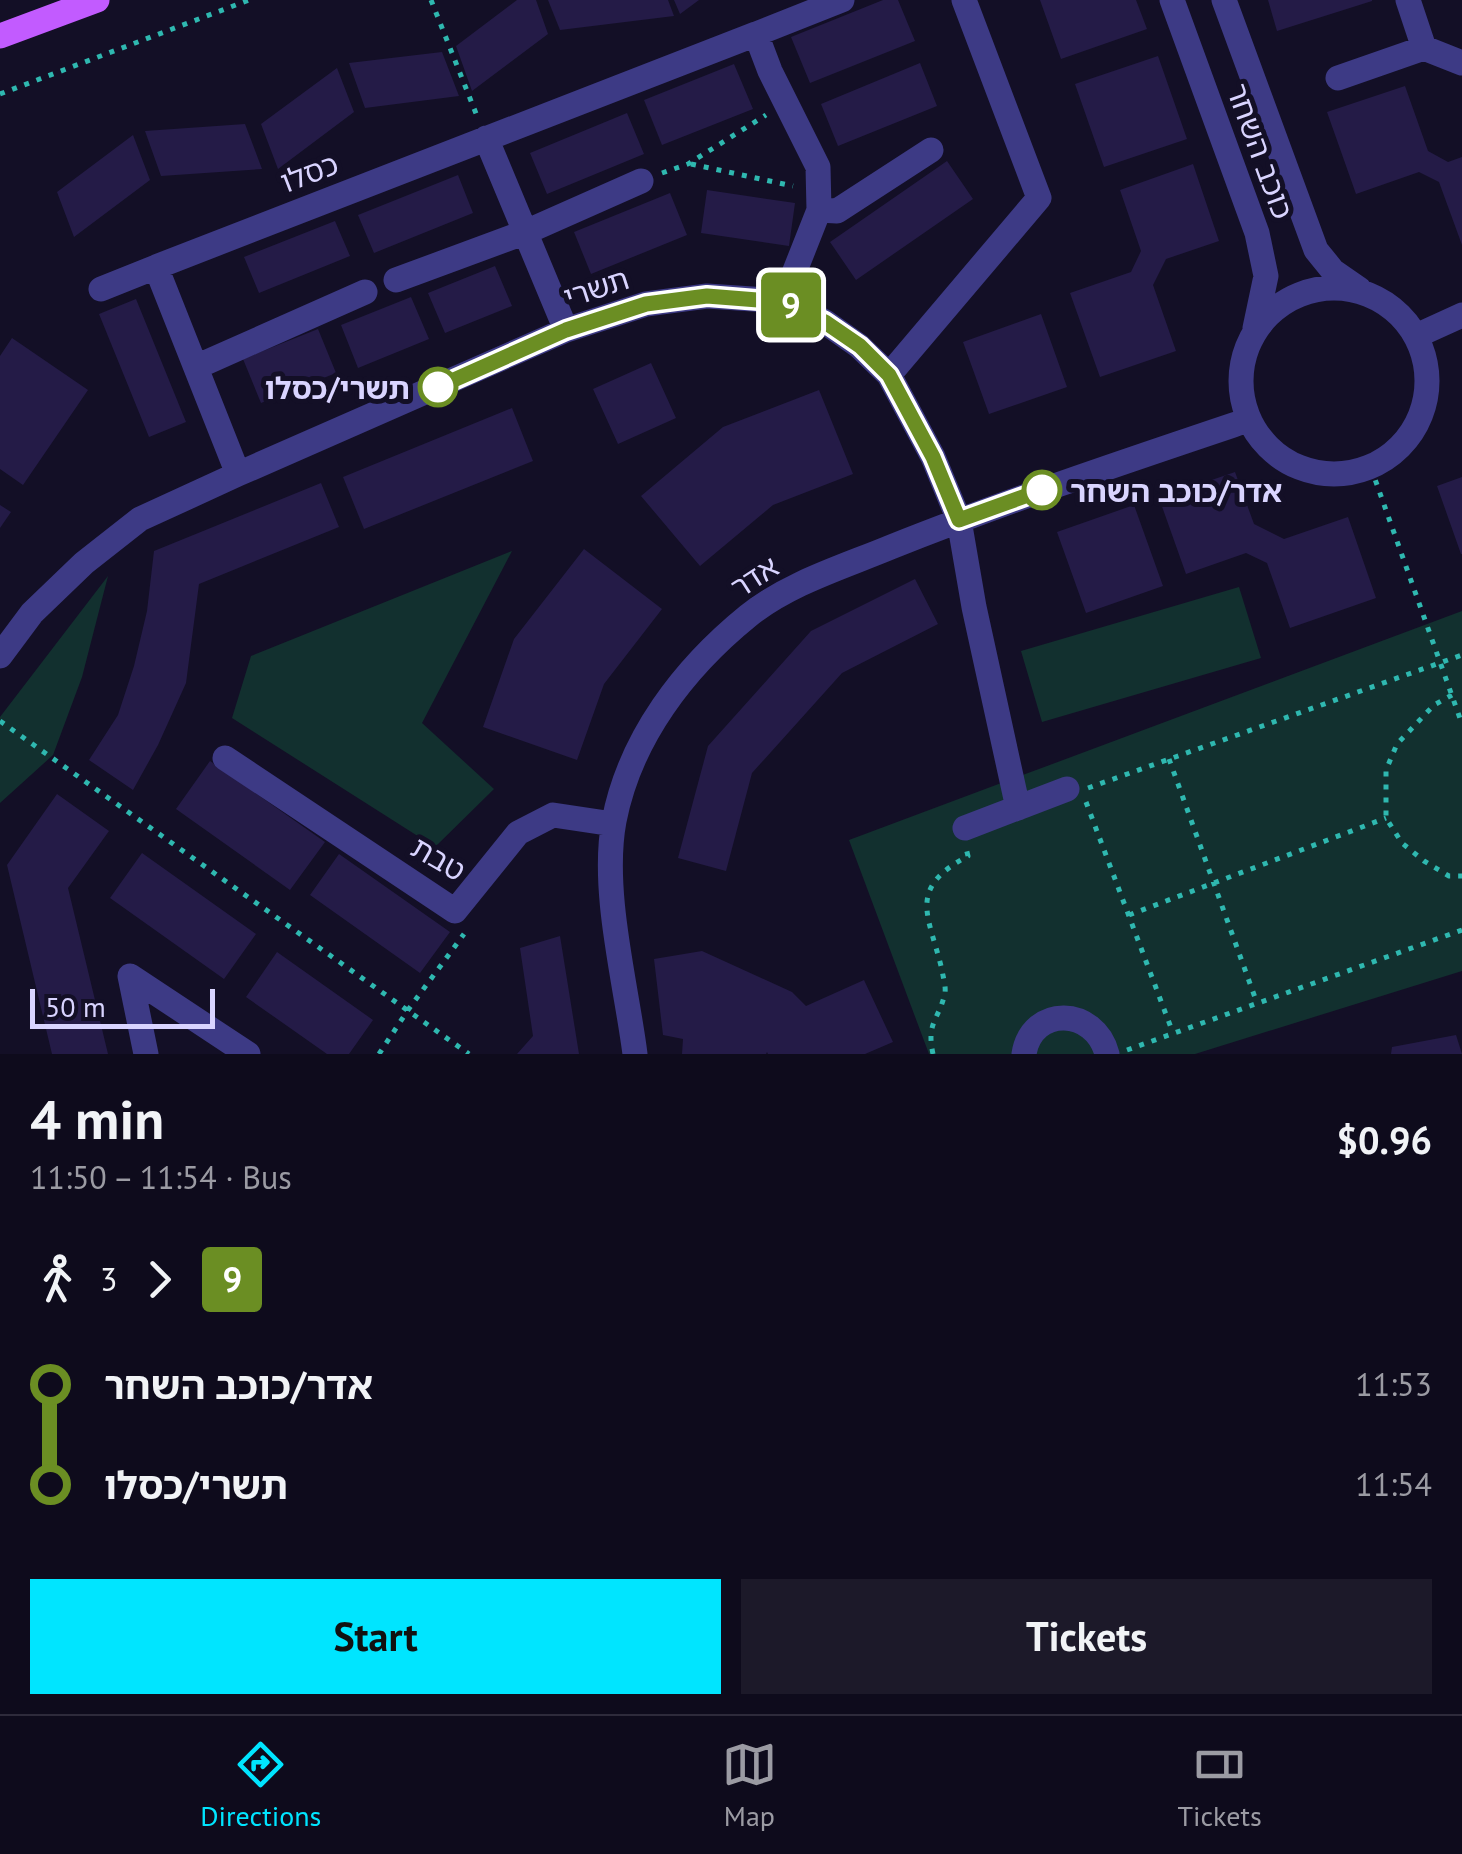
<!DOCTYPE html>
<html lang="en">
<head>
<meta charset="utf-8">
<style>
  :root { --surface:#0e0b1c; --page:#1c1929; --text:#f1f3f6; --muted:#9b9ba3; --line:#2e2b3b; --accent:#00e5ff }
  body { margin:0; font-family:"PT Sans","Noto Sans Hebrew",sans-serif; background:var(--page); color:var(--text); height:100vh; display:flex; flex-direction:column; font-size:38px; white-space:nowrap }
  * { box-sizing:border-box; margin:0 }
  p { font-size:32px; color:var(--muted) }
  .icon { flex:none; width:55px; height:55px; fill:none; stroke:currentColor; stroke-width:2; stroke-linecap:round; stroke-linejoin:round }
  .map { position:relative; height:1054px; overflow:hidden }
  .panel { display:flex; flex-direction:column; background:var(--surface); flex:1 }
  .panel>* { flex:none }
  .badge { padding:0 20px; border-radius:8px; font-size:35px; line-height:65px }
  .scale { position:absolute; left:30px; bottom:25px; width:185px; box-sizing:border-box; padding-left:10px; border:5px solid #d9d4ff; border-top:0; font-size:28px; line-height:35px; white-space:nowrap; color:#d9d4ff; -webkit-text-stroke:8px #130f26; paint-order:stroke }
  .map>.badge { position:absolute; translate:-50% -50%; box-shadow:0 0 0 5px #fff }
  .legs { display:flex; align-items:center; gap:15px; height:110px; padding:0 30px; font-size:32px }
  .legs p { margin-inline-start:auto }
  .headline { display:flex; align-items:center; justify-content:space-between; height:170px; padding:0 30px }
  h1 { font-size:55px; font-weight:700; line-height:75px }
  .cta { display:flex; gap:20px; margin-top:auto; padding:20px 30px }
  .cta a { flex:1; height:115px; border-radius:0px; background:var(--accent); color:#111; font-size:40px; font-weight:700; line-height:115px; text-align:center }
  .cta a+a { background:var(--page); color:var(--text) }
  ul { padding:0 30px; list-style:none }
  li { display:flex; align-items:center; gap:35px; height:100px; font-size:38px }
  li i { display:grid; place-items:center; width:15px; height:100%; margin:0 12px; background:currentColor }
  li i::after { content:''; width:25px; height:25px; margin:-12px; border:8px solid; border-radius:50%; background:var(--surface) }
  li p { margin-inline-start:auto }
  li:first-child i { background:linear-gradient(#0000 50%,currentColor 0) }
  li:last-child i { background:linear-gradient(currentColor 50%,#0000 0) }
  .menu { display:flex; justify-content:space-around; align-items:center; height:140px; border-top:2px solid var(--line); background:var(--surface); font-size:28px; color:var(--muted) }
  .menu a { display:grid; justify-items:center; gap:5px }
  .menu .selected { color:var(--accent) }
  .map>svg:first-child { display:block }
  .green { fill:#12302f }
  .building { fill:#241b47 }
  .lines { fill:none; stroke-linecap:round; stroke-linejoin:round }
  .path { stroke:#2fb8b0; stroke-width:5; stroke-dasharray:5 8; stroke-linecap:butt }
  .minor { stroke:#3d3a85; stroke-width:25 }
  .major { stroke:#c25bff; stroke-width:25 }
  .line-1-casing { stroke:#fff; stroke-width:22 }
  .line-1 { stroke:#6b8e23; stroke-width:15 }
  .stop-1-dot { fill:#fff; stroke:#6b8e23; stroke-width:5 }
  .labels { text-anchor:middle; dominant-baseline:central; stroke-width:10; stroke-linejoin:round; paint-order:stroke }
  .street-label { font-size:30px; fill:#d9d4ff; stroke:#130f26 }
  .stop-label { font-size:30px; font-weight:bold; fill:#d9d4ff; stroke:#130f26; text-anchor:end }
</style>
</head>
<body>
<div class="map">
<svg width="1462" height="1054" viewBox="0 0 1462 1054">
  <rect width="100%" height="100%" fill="#130f26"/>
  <path class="green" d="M512,551L422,723L494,789L435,847L232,718L251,656Z
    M108,576L82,677L53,755L0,803V717Z
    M1239,587L1261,658L1042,722L1021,651Z
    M1462,611V971L1195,1054H929L849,840Z"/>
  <path class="building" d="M517,0H536L548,34L472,91L456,46Z
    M548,0H668L674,16L560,30Z
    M674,0H699L680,14Z
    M883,0H898L915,41L810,83L791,37Z
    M1040,0H1136L1147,29L1061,59Z
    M1268,0H1372V1L1277,31Z
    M442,52L459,96L365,108L349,63Z
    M1158,56L1187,139L1104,167L1075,84Z
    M920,63L937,106L838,146L821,104Z
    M734,64L753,109L662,145L644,100Z
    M337,68L354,112L278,169L261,124Z
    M1405,86L1428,151L1448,162L1462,157V245L1439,182L1419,172L1356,194L1327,112Z
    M627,113L644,154L547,194L530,153Z
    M245,124L262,169L161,176L145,131Z
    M133,135L150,180L74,237L57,192Z
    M947,161L973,199L856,280L830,242Z
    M1193,164L1219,241L1166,259L1153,285L1176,351L1100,377L1070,293L1131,272L1141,251L1120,190Z
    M458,175L473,213L374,253L358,215Z
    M707,190L795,203L789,246L701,233Z
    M670,193L687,235L591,274L574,232Z
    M335,221L350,256L259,293L244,257Z
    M495,266L512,306L445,333L428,293Z
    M411,297L429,339L358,368L341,325Z
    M136,299L186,422L149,437L99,314Z
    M1041,314L1067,387L989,414L963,342Z
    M318,329L336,373L261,403L243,359Z
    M12,338L88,390L23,485L0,469V356Z
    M651,363L676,418L618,444L593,389Z
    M819,390L853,474L773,505L700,566L641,496L723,427Z
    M512,408L533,461L364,529L343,477Z
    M1235,472L1254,524L1284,539L1348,517L1376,598L1290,628L1267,563L1246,553L1186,574L1159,498Z
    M1462,477V554H1461L1437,486Z
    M321,483L339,527L199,584L186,683L158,745L133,790L89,760L118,715L134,666L147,611L154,551Z
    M0,505L11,512L0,528Z
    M1134,505L1163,586L1086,613L1057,532Z
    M584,549L662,609L604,684L577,760L483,727L514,639Z
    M915,579L938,624L842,673L752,773L726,871L678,858L708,746L811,631Z
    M210,761L325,842L290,890L176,809Z
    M57,794L109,831L68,888L108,1054H52L7,865Z
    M142,853L256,934L224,979L110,898Z
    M339,854L450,932L420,973L310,895Z
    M560,936L579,1054H517L533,1036L520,948Z
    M702,951L792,992L806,1006L864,980L893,1042L865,1054H768L767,1052L766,1054H682L683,1039L663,1035L654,959Z
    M277,952L373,1020L349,1054H327L246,997Z
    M1456,1035L1462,1054H1391L1392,1047Z"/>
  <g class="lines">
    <path class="path" d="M431,0L477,116
      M0,94L249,0
      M691,164L793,186
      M662,173L688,164L766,115
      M1371,468L1462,724
      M1452,695L1434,705L1397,744L1386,770V818L1402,843L1424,861L1449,876H1462
      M0,721L469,1054
      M1169,759L1257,1003
      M1088,788L1462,655
      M1086,802L1173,1033
      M1129,915L1386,818
      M1127,1050L1462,930
      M379,1054L408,1010L464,934
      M933,1054C926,1022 939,1020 945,993C946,986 943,977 942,970C929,915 906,889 968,856L966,848"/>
    <path class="minor" d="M1172,0L1257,233L1266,276L1255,328
      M1224,0L1316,250L1333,271L1359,289
      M1408,0L1424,48L1462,63
      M756,34L842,0
      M1338,78L1424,48
      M486,138L566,330
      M819,210L837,211L931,150
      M396,280L526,232L641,181
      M1241 381a93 93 0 1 1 186 0a93 93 0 1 1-186 0Z
      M101,289L156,267
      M1416,336L1462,315
      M196,367L365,292
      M889,375L1039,198L964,0
      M238,474L156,267L756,34L770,71L818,167L819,210L783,301
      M0,656L32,613L84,563L140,519L238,474L566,330L646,304L707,296L783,301L825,322L859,346L889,375L933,457L959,520L974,607L1018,808
      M225,758L455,911L518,833L553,815L613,824
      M965,828L1067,789
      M146,1054L130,976L248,1054
      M635,1054C626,983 601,891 614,821C630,738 684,668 748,616C789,583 843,567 891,547C1009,500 1129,460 1248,420
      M1024,1054C1032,1005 1095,1007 1107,1054"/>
    <path class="major" d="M0,36L97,0"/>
  </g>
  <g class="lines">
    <g class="line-1-casing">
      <path id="line-1" d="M438,387L566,330L646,304L707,296L783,302L825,322L860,346L889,375L933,457L959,520L1042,490"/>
    </g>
    <use href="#line-1" class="line-1"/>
  </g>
  <g class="stop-1-dot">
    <circle cx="438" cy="387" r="18"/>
    <circle cx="1042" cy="490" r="18"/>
  </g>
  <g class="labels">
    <g class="street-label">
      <text transform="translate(1261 151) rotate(70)">כוכב השחר</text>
      <text transform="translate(309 172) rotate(-21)">כסלו</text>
      <text transform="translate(596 287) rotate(-18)">תשרי</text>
      <text transform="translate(754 576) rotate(-33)">אדר</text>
      <text transform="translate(439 858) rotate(30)">טבת</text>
    </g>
    <g class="stop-label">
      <text x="410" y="387">תשרי/כסלו</text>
      <text x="1070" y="490" text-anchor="start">אדר/כוכב השחר</text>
    </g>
  </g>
</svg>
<div class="scale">50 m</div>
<b class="badge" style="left:791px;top:305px;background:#6b8e23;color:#fff">9</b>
</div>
<section class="panel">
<div class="headline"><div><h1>4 min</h1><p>11:50 – 11:54 · Bus</p></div><b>$0.96</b></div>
<div class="legs"><svg class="icon" aria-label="walk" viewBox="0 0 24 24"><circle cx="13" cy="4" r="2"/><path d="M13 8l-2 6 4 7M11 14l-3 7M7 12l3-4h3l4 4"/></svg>3<svg class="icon" aria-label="forward" viewBox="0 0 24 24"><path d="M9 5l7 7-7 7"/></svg><b class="badge" style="background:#6b8e23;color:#fff">9</b></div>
<ul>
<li><i style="color:#6b8e23"></i><b>אדר/כוכב השחר</b><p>11:53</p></li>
<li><i style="color:#6b8e23"></i><b>תשרי/כסלו</b><p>11:54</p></li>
</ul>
<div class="cta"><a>Start</a><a>Tickets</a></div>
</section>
<nav class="menu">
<a class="selected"><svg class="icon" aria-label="directions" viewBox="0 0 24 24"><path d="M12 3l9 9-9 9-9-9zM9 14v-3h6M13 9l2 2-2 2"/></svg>Directions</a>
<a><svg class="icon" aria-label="map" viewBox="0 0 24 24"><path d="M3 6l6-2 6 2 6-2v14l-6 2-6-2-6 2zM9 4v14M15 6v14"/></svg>Map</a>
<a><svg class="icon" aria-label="tickets" viewBox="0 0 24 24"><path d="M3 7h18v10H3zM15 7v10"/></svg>Tickets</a>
</nav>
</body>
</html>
